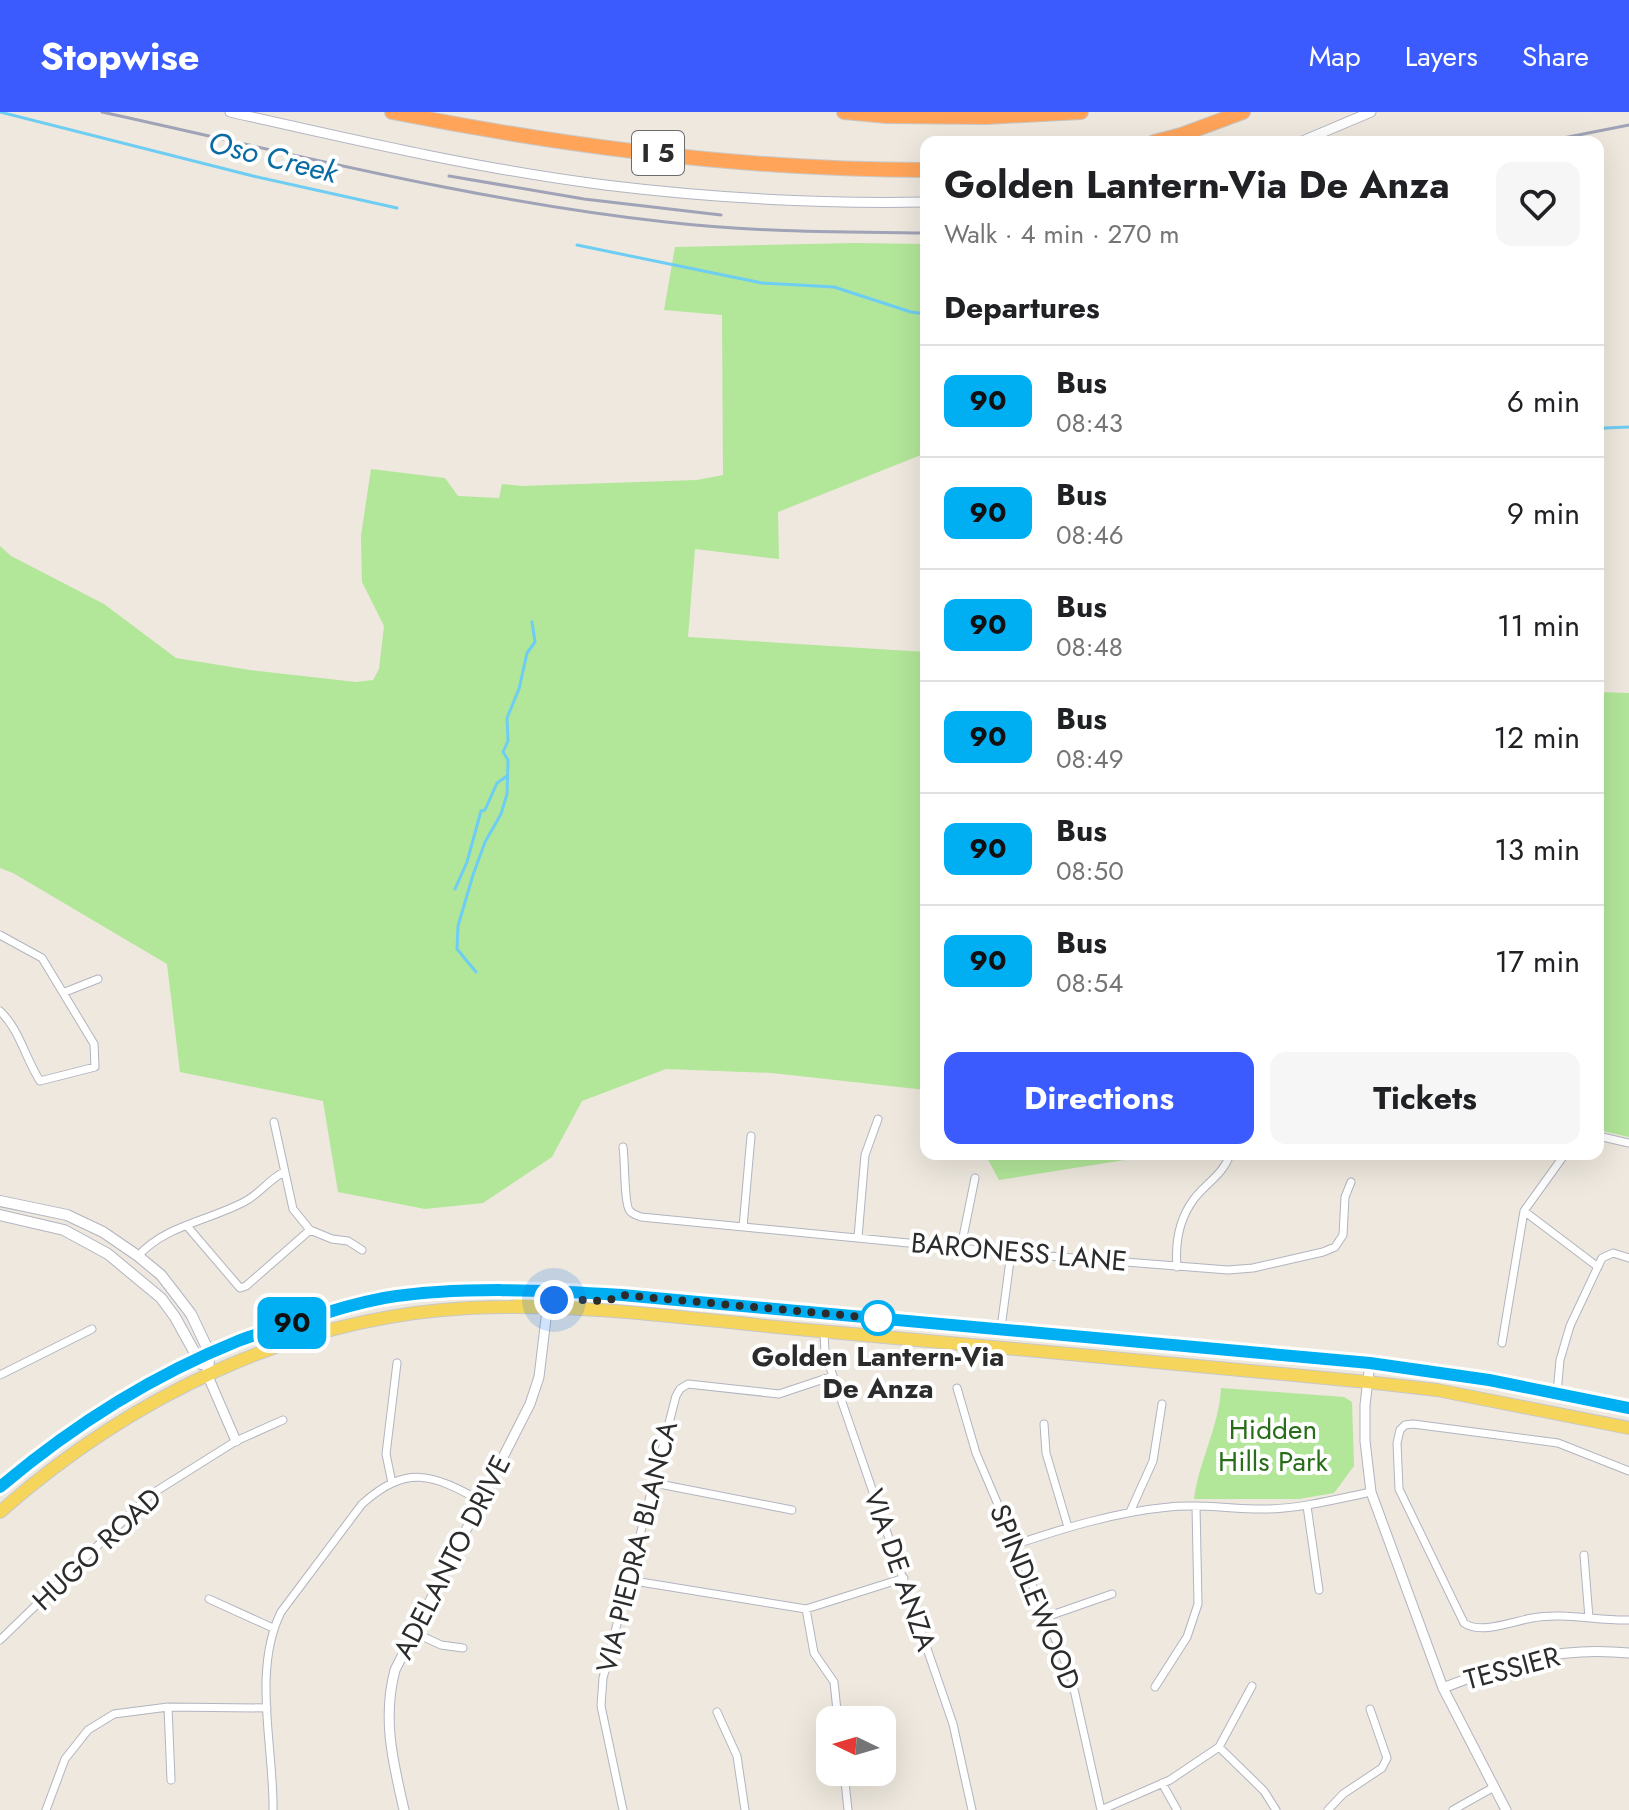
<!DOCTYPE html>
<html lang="en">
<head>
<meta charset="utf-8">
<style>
  :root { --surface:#fff; --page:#f6f6f6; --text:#202124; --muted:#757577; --line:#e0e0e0; --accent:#3b5bff }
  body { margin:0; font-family:Jost,sans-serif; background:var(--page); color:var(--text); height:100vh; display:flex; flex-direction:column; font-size:30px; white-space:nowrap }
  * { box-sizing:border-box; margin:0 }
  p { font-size:26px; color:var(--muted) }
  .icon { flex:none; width:44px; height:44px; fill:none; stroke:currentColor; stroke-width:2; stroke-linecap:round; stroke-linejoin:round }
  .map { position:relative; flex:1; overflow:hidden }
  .side { position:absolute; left:920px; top:24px; width:684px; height:1024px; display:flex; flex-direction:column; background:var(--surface); border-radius:16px; box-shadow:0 8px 32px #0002 }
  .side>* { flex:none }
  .badge { padding:0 16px; border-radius:12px; font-size:28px; line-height:52px }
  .needle { width:52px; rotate:275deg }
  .buttons { position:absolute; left:816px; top:1594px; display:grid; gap:16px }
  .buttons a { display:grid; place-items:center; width:80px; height:80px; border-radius:16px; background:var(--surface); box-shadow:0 8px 32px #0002; font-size:40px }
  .you { position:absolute; width:40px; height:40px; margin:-20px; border:6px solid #fff; border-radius:50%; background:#1a73e8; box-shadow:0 0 0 12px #1a73e833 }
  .map>.badge { position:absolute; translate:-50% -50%; box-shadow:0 0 0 4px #fff }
  h2 { padding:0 24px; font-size:30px; line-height:72px }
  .round { display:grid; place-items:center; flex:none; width:84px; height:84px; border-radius:16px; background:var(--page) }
  .overview { display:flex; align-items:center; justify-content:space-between; height:136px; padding:0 24px }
  h1 { font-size:38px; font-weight:700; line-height:60px }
  .cta { display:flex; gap:16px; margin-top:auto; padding:16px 24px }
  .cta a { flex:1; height:92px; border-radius:16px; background:var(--accent); color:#fff; font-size:32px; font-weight:700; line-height:92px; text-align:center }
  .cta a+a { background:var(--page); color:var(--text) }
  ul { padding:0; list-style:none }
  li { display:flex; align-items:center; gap:24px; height:112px; padding:0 24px; border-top:2px solid var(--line) }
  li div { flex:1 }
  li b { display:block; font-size:30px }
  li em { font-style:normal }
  li .badge { min-width:88px; font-weight:700; text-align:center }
  header { display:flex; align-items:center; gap:48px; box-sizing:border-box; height:112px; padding:0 40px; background:var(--accent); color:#fff }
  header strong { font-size:38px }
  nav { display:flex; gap:44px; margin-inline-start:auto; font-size:28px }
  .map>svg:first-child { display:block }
  .green { fill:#b2e699 }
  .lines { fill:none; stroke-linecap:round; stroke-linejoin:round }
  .stream { stroke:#6ecdf3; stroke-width:3 }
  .minor-casing { stroke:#b2b4c0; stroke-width:9 }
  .tertiary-casing { stroke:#b2b4c0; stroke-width:11 }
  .secondary-casing { stroke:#b2b4c0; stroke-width:12 }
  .primary-casing { stroke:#c8c8c8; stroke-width:14 }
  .motorway-casing { stroke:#c8c8c8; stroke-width:16 }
  .minor { stroke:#fff; stroke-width:7 }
  .tertiary { stroke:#fff; stroke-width:9 }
  .secondary { stroke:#fff; stroke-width:10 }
  .primary { stroke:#f6d55c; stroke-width:12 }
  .motorway { stroke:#ffa459; stroke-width:14 }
  .rail { stroke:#a0a3b7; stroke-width:3 }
  .line-casing { stroke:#fff; stroke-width:18 }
  .line { stroke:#00aff2; stroke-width:12 }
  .walk { stroke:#2c2c2c; stroke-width:8; stroke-dasharray:0 14.4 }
  .stop-dot { fill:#fff; stroke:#00aff2; stroke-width:4 }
  .labels { text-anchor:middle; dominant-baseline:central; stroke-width:8; stroke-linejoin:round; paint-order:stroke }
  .shield { fill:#fff; stroke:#6b6b6b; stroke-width:2 }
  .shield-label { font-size:26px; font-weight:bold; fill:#2c2c2c }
  .street-label { font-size:28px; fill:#2c2c2c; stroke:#fff }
  .stop-label { font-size:28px; font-weight:bold; fill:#2c2c2c; stroke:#fff }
  .park-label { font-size:28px; fill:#286d18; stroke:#fff }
  .water-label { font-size:30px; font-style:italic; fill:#096ba4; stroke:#fff }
</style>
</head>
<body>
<header>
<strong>Stopwise</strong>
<nav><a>Map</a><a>Layers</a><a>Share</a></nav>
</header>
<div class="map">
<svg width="1629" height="1698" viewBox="0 0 1629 1698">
  <rect width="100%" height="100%" fill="#eee8de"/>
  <path class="green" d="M854,131L926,132V341L778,400L779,447L695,437L688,525L926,540V978L772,961L666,957L582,989L552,1045L483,1091L425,1097L338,1080L323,989L180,960L167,852L13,761L0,756V434L11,444L104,492L176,546L250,558L356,570L373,568L379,557L384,514L362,470L361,424L371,357L445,366L458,384L499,386L502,372L522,374L697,368L723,363L722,203L664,198L675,135Z
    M1598,580L1629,581V1025L1598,1018Z
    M985,1042H1150V1044L999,1068Z
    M1221,1276L1344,1285L1352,1290L1354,1354L1334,1381L1299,1387H1194C1199,1349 1219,1315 1221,1276Z"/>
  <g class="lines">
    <path class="stream" d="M0,0L253,64L397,96
      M577,133L762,171L834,175L911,200L926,202
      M1598,319L1605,316L1629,315
      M455,777L467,750L481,699L485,698L497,671L507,664
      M476,860L457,837L458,814L473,763L485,730L501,702L507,682L508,648L503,640L508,629L507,606L519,577L527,541L535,530L532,510"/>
    <g class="minor-casing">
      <path id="minor" d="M0,823L42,846L94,932L95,955L40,969C25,946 20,918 0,899
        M65,880L98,867
        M274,1010L293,1097L310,1118L332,1127L348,1129L362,1138
        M1598,1024L1629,1031
        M623,1035C625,1047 624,1094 630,1099C633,1103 637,1103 641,1105L1011,1141L1228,1158L1253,1156L1323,1140L1335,1135L1343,1123L1345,1085L1351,1070
        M1524,1099L1598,1155
        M187,1114L240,1176L246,1174L310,1118
        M743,1115L751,1024
        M858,1125L865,1043L878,1007
        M961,1135L975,1066
        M138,1144C166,1113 208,1109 244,1090C260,1082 268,1068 284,1060
        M1177,1155C1175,1131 1179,1107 1194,1087C1206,1071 1224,1062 1230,1042
        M1001,1216L1011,1141
        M824,1220L825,1241L833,1264L953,1612L972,1698
        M1502,1231L1524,1099L1565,1042
        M0,1263L92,1217
        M957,1276L976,1341L1071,1564L1101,1698
        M1557,1281L1560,1248L1570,1214L1602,1146L1613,1141L1629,1146
        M1044,1312L1046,1341L1068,1415
        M1629,1359L1558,1331L1413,1312L1405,1313L1400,1318L1397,1331L1399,1377L1464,1511C1480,1523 1514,1509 1532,1506C1563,1500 1598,1509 1629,1508
        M392,1371L386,1342L397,1251
        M654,1371L792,1398
        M1307,1394L1319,1478
        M1130,1400L1153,1349L1162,1292
        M1014,1433C1064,1416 1116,1400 1169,1395C1202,1391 1235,1398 1268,1397C1303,1396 1337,1387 1371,1380
        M1584,1443L1589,1506
        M628,1468L806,1497L904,1466
        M209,1487L273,1516
        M806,1497L814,1541L834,1570L838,1608
        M1046,1505L1112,1482
        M413,1520L441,1533L463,1536
        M0,1528L150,1383L236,1329L283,1308
        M1155,1575L1187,1525L1198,1492L1196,1394
        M168,1595L171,1668
        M717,1600L737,1644L745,1698
        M1219,1635L1264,1679L1276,1698
        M844,1660L848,1698
        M1162,1671L1177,1698
        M46,1698L65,1647L88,1618L114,1602L168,1595L267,1596
        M273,1698C274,1635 252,1559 281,1500L362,1392C407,1352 432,1362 481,1389
        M623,1698L601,1594L603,1566L676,1284L680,1277L688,1272L779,1282L833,1264
        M1101,1698L1170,1668L1219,1635L1252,1574
        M1328,1698L1343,1682L1382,1656L1387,1646L1370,1597
        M1453,1698L1494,1675"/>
    </g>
    <g class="tertiary-casing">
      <path id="tertiary" d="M230,0C354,28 479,57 605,73C712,86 819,92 926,90
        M1300,30L1371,0
        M1370,1251L1365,1293V1329L1371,1380L1443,1576L1506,1698
        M207,1262L236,1329
        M1443,1576C1510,1550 1556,1534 1629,1541
        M404,1698C393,1650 382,1607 395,1558L530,1292L539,1265L547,1198"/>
    </g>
    <g class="secondary-casing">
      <path id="secondary" d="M0,1089L67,1103L103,1120L138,1144L161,1163L191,1202L210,1242L207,1262
        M0,1103L64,1118L108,1142L161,1186L175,1205L201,1252"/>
    </g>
    <g class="primary-casing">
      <path id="primary" d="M519,1185H532L547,1198L554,1188L574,1187
        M0,1375C71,1315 151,1264 238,1229C261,1220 284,1214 308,1207C333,1199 358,1191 384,1186C458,1174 547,1178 622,1183L1370,1251L1489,1268L1629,1296
        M0,1400C130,1285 294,1205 469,1196C585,1190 704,1209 819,1219C1002,1235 1184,1253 1367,1270L1437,1278L1629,1316"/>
    </g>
    <g class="motorway-casing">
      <path id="motorway" d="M392,0C567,35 747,58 926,58
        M844,0L887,4L986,5L1081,0
        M1154,30L1181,23L1243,0"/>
    </g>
    <use href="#minor" class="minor"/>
    <use href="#tertiary" class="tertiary"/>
    <use href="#secondary" class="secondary"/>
    <use href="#primary" class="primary"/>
    <use href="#motorway" class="motorway"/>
    <path class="rail" d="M102,0C289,41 475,89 666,110C752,120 839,120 926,121
      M1543,30L1629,13
      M449,64L584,87L721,103"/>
  </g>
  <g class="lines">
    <g class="line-casing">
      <path id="line" d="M0,1375C71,1315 151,1264 238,1229C261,1220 285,1214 308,1207C333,1198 358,1191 384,1186C458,1174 547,1178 622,1183L1370,1251L1489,1268L1629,1296"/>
    </g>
    <use href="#line" class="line"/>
    <path class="walk" d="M554,1188C576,1184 601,1195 622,1183L886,1207L878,1206"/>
  </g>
  <circle class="stop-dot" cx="878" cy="1206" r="16"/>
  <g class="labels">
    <rect class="shield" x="632" y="19" width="52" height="44" rx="6"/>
    <g class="shield-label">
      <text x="658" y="41">I 5</text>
    </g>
    <g class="street-label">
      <text transform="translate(1019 1140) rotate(5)">BARONESS LANE</text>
      <text transform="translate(637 1435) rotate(-76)">VIA PIEDRA BLANCA</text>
      <text transform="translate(97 1437) rotate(-43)">HUGO ROAD</text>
      <text transform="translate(452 1445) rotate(-63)">ADELANTO DRIVE</text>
      <text transform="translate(900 1458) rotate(71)">VIA DE ANZA</text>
      <text transform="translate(1035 1485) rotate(68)">SPINDLEWOOD</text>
      <text transform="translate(1512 1556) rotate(-15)">TESSIER</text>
    </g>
    <g class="stop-label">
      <text x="878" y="1244">Golden Lantern-Via<tspan x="878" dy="32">De Anza</tspan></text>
    </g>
    <g class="park-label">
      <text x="1273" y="1317">Hidden<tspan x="1273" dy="32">Hills Park</tspan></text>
    </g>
    <g class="water-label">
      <text transform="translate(273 45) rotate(14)">Oso Creek</text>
    </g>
  </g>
</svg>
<div class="buttons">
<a><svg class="needle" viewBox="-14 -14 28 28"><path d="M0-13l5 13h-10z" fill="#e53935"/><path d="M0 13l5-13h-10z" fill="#757577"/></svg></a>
</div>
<div class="you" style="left:554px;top:1188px"></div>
<b class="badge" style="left:292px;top:1211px;background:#00aff2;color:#111">90</b>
<section class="side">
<div class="overview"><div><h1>Golden Lantern-Via De Anza</h1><p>Walk · 4 min · 270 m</p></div><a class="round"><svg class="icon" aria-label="heart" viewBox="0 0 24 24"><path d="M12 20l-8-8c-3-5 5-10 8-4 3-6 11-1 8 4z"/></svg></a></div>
<h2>Departures</h2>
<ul>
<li><span class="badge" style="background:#00aff2;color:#111">90</span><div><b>Bus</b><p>08:43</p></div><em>6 min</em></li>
<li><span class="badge" style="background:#00aff2;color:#111">90</span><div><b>Bus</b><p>08:46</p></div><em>9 min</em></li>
<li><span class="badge" style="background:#00aff2;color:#111">90</span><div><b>Bus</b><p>08:48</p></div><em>11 min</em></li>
<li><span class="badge" style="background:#00aff2;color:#111">90</span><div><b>Bus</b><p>08:49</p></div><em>12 min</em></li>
<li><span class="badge" style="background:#00aff2;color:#111">90</span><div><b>Bus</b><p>08:50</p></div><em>13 min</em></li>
<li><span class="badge" style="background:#00aff2;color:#111">90</span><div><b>Bus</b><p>08:54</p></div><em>17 min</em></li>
</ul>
<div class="cta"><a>Directions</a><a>Tickets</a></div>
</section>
</div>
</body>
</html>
